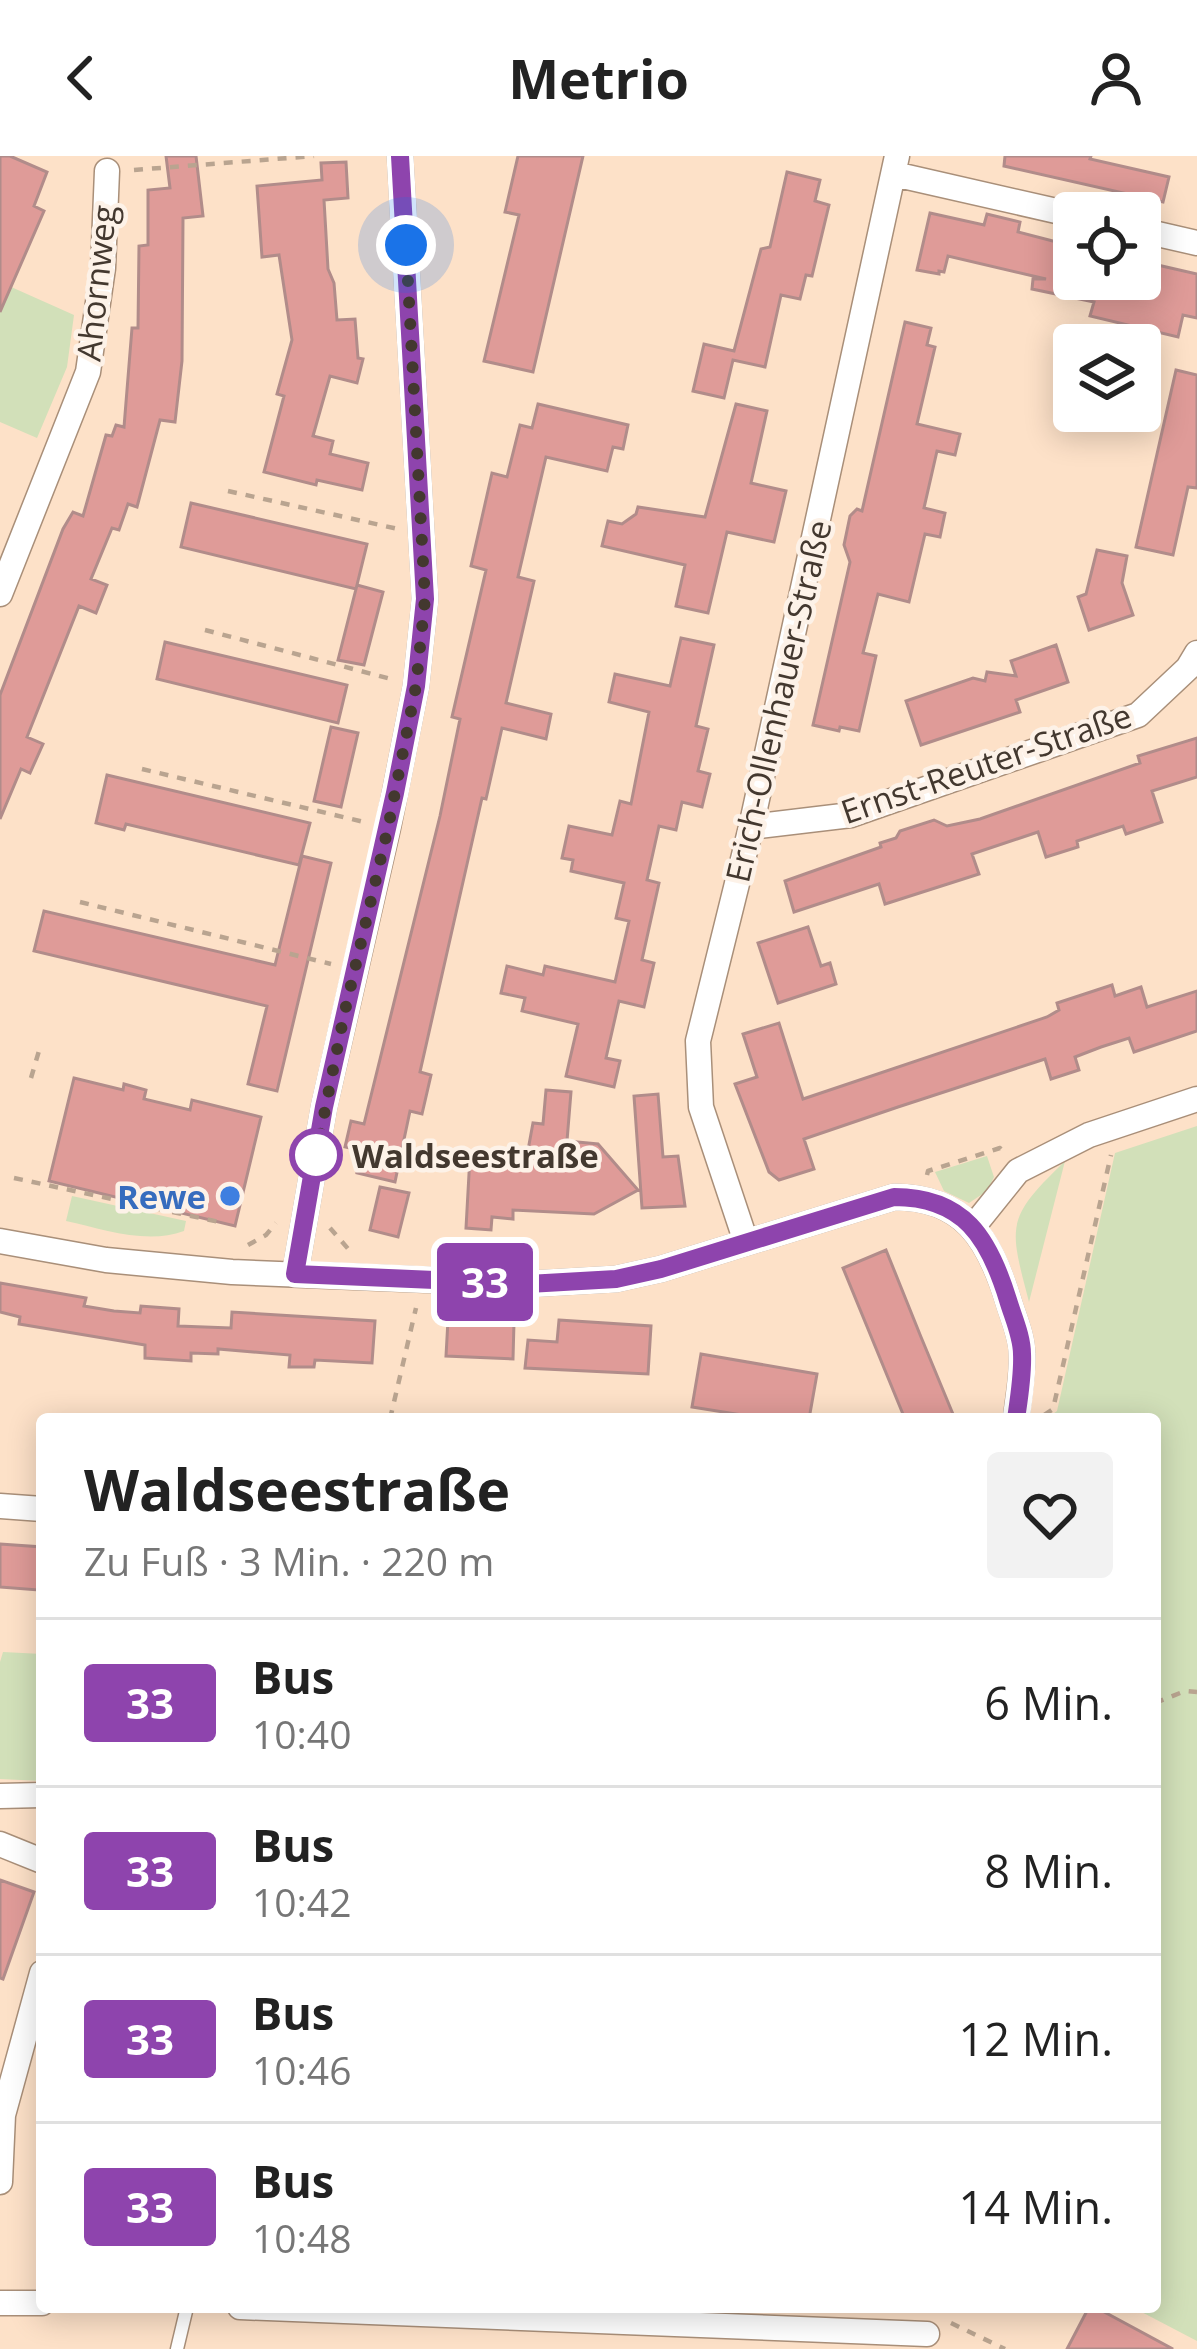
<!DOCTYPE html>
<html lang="de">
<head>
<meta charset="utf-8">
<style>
  :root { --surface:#fff; --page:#f2f2f2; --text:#222; --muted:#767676; --line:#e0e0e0 }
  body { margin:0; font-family:"Open Sans",sans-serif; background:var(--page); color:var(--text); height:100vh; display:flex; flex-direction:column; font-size:45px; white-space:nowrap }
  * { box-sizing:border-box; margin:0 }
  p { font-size:39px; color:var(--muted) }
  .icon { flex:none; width:66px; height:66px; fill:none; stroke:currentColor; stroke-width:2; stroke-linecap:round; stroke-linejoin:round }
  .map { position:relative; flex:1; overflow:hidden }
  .side { position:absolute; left:36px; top:1257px; width:1125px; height:900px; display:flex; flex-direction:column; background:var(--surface); border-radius:12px; box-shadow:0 6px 30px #0003 }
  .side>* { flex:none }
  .badge { padding:0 24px; border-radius:9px; font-size:42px; line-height:78px }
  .fabs { position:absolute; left:1053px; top:36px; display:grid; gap:24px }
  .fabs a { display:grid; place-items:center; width:108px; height:108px; border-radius:12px; background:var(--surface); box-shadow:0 6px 30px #0003; font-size:60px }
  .you { position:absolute; width:60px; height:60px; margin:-30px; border:9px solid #fff; border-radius:50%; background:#1a73e8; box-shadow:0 0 0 18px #1a73e833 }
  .map>.badge { position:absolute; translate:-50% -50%; box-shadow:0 0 0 6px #fff }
  .round { display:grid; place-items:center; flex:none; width:126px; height:126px; border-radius:12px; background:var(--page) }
  .headline { display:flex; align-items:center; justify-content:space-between; height:204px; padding:0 48px }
  h1 { font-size:57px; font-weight:700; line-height:90px }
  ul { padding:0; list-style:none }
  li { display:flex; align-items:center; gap:36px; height:168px; padding:0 48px; border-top:3px solid var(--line) }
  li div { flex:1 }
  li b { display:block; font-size:45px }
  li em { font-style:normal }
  li .badge { min-width:132px; font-weight:700; text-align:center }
  header { display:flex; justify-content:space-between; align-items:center; height:156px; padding:0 48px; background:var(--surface); font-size:54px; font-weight:700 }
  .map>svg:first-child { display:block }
  .green { fill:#d2e0b9 }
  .building { fill:#df9b98; stroke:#b18c8a; stroke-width:3 }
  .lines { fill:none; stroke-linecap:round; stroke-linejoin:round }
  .lane-casing { stroke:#a98f79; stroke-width:15 }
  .street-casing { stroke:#a98f79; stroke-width:27 }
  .path { stroke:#b9a490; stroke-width:4.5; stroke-dasharray:9 9; stroke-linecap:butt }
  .lane { stroke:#fff; stroke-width:12 }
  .street { stroke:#fff; stroke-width:24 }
  .line-casing { stroke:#fff; stroke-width:27 }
  .line { stroke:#8e44ad; stroke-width:18 }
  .walk { stroke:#43382f; stroke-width:12; stroke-dasharray:0 21.6 }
  .stop-dot { fill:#fff; stroke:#8e44ad; stroke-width:6 }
  .shop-dot { fill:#3f7fe0; stroke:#fdf2e8; stroke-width:4.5 }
  .labels { text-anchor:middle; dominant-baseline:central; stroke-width:9; stroke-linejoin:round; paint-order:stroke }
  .street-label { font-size:33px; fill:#43382f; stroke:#fdf2e8 }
  .stop-label { font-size:33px; font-weight:bold; fill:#43382f; stroke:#fdf2e8; text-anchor:start }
  .shop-label { font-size:33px; font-weight:bold; fill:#366cbe; stroke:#fdf2e8; text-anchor:end }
</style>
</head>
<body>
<header><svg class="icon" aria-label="back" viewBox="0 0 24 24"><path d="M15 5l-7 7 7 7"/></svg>Metrio<svg class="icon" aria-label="person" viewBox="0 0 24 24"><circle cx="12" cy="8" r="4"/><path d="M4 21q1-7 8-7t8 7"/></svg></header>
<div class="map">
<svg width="1197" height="2193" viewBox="0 0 1197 2193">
  <rect width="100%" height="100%" fill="#fde1c8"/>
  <path class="green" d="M0,126L74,159L67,211L37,282L0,266Z
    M1197,970V2185L1132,2151H1155V1263H1046L1057,1255L1115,997Z
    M987,1000L994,1021L987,1035L969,1047L944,1035L935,1016Z
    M1065,1005L1029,1146C1009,1069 1005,1063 1065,1005Z
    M72,1040L186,1065L184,1075C147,1089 103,1073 66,1065Z
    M3,1496L42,1498V1625L0,1623V1506Z"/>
  <path class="building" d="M0,0H10L47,16L34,50L44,55L0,156Z
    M166,0H196L203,60L183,62L182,205L175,266L160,264L137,351L128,348L119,374L112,372L91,423L107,429L96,457L79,450L27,581L43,588L30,617L21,613L0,663V539L63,373L73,356L83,360L106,279L112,280L116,269L124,271L132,172H138L139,90L148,89V34L170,32Z
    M518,0H583L533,216L484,205L519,59L505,56Z
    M1005,0H1091L1090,3L1169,21L1163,46L1004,10Z
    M346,6L348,42L324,44L328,113L334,127L337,164L355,163L358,202L363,203L357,227L330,220L313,280L333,285L330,298L368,307L362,334L317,324L316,329L264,316L284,240L277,238L292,184L279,99L262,101L257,30L322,24L321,7Z
    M787,16L820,24L815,45L829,49L812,120L806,119L800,143L781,139L765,211L733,204L724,242L693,235L704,188L734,195L761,93L770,91Z
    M930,57L984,69L987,58L1020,66L1018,76L1072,90L1074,123H1140V105L1197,118V162L1183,159L1178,181L1090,160L1094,146L1032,133L1033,123H1046L948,100L944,116L939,115V118L917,114Z
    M905,166L931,172L927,189L935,191L917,268L960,278L955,299L937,295L924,352L945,357L940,381L925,378L909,446L878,438L863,497L876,500L859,575L840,571L839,575L813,569L850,406L844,389L850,360L857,353L862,355Z
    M1176,214L1197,219V332L1188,331L1173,399L1136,391Z
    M538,248L628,269L623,293L613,291L607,315L546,301L518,421L534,425L506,547L551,558L546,583L502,572L486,643L482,642L420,916L431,919L422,958L410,955L395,1026L357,1017L362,995L345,991L351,965L364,968L440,660L460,563L452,561L486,414L471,410L492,317L507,321L520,269L532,272Z
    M736,248L767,255L751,327L786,335L774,386L727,376L708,457L676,450L685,409L602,390L608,365L622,368L636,358L638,351L705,361Z
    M191,347L367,388L356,433L181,391Z
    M1097,394L1127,400L1122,427L1133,459L1089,474L1078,441L1086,438Z
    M357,429L383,436L364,509L338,504Z
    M681,482L714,489L696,570L708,573L698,615L710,618L702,651L682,646L676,674L659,670L647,724L659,727L642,804L654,807L644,851L619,845L606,902L620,905L614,931L566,920L578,868L522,855L525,842L501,837L507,810L543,819L545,810L615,826L629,765L616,762L624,727L571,715L573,704L562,702L569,670L612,679L620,645L631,648L649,556L609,546L615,518L670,530Z
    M165,486L347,529L338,567L157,523Z
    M1056,489L1068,526L1016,544L1020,556L921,589L906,545L973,522L985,525L987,516L1016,520L1011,505Z
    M331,571L358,577L341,651L314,645Z
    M1197,582V621L1152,635L1162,666L1126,678L1123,670L1077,685L1078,691L1046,701L1038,676L972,698L979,718L885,748L879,728L794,756L785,725L881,691L880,687L896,682L900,675L934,664L947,670L980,663L1140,607L1138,600Z
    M107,619L310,667L299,709L126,668L124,674L96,667Z
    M302,700L331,707L277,935L248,928L267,850L34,795L44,755L275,809Z
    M808,771L821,810L830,807L836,828L778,847L758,787Z
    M1112,829L1115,840L1141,831L1147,851L1197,835V875L1134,896L1129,882L1101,891L1075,901L1079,914L1051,923L1045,903L898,951L804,983L814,1013L779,1024L769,1016L735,928L757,921L743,878L779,867L803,943L1047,861L1059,854L1057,847Z
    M74,922L123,934L124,928L146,934L144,943L190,954L192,944L261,961L235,1070L49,1025Z
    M546,934L571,936L567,985L598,988L638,1034L594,1058L513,1054V1063L492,1061L491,1074L466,1072L470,1000L526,1005L533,967L543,968Z
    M658,938L663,1001L678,1000L685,1050L642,1052L634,940Z
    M380,1031L409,1037L398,1081L370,1074Z
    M886,1094L921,1181L955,1263H905L843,1112Z
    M0,1127L86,1142L84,1150L114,1155L140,1157L141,1150L179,1153L178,1170L231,1172L232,1156L375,1165L372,1207L315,1204L314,1211H289L290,1199L218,1193V1198L191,1197V1205L145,1202V1189L19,1168L20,1161L0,1156Z
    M453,1163L514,1166L513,1203L446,1200L448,1164Z
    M559,1164L651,1170L648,1218L525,1212L528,1184L557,1186Z
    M701,1198L817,1218L809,1263H767L692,1251Z
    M0,1388L42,1391V1430H38V1434L0,1431Z
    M0,1724L34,1736L3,1823L0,1822Z
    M1089,2151H1095L1173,2193H1067Z"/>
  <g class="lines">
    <g class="lane-casing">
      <path id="lane" d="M177,2193L187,2151"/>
    </g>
    <g class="street-casing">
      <path id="street" d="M894,18L1074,59
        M1140,74L1197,87
        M0,438L88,216L103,112L107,15
        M751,671L851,659L1138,559L1188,512L1197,497
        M973,1071L1018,1015L1089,979L1197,943
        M0,1085L106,1104L232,1116L528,1128L616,1123L661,1113L894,1041C964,1041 989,1083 1008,1144C1013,1161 1022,1180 1022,1198C1023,1219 1018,1242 1016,1263
        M746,1086L701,951L698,885L751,671L897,0
        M295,1118L324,951L388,672L416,530L425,443L400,0
        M0,1350L42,1353
        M0,1640L42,1639
        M0,1688L42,1705
        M0,2026L3,1959L42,1817
        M0,2147H42
        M240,2151L927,2178"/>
    </g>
    <path class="path" d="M134,14L314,0
      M228,335L398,373
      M205,474L391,523
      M142,613L364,666
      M80,746L331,808
      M31,922L41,888
      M927,1019L928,1015L1000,992L1003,996
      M14,1022L224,1067
      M330,1072L350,1095
      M248,1089L266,1079L276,1067
      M1044,1259L1053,1253L1111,999
      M390,1263L416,1152
      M1155,1547L1185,1535L1197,1536
      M951,2167L1005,2193"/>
    <use href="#lane" class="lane"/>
    <use href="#street" class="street"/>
  </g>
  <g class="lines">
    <g class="line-casing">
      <path id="line" d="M400,0L425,443L416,530L395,637L324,951L295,1118L528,1128L616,1123L661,1113L894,1041C964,1041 989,1082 1008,1144C1013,1161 1022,1180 1022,1198C1023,1219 1019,1242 1016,1263"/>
    </g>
    <use href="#line" class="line"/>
    <path class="walk" d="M316,999L344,859L388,672L416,530L425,443L406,89"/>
  </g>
  <circle class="stop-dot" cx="316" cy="999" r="24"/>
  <circle class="shop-dot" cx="230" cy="1040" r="12"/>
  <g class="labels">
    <g class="street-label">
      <text transform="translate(96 127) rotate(-84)">Ahornweg</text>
      <text transform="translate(778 545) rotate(-77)">Erich-Ollenhauer-Straße</text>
      <text transform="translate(986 607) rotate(-19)">Ernst-Reuter-Straße</text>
    </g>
    <g class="stop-label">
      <text x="352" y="999">Waldseestraße</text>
    </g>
    <g class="shop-label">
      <text x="206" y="1040">Rewe</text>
    </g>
  </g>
</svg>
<div class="fabs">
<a><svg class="icon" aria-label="locate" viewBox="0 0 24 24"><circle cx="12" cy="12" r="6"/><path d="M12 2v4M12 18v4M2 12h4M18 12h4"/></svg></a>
<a><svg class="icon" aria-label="layers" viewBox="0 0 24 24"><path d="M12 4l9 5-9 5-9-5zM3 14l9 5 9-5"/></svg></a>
</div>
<div class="you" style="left:406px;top:89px"></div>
<b class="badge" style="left:485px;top:1126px;background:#8e44ad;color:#fff">33</b>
<section class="side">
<div class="headline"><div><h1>Waldseestraße</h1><p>Zu Fuß · 3 Min. · 220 m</p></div><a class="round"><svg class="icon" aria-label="heart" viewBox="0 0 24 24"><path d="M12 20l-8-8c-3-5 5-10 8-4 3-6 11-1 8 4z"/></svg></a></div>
<ul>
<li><span class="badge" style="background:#8e44ad;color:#fff">33</span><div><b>Bus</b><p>10:40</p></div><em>6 Min.</em></li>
<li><span class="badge" style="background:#8e44ad;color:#fff">33</span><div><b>Bus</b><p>10:42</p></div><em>8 Min.</em></li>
<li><span class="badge" style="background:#8e44ad;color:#fff">33</span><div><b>Bus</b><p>10:46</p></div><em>12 Min.</em></li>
<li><span class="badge" style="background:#8e44ad;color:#fff">33</span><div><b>Bus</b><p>10:48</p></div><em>14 Min.</em></li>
</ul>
</section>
</div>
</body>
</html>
